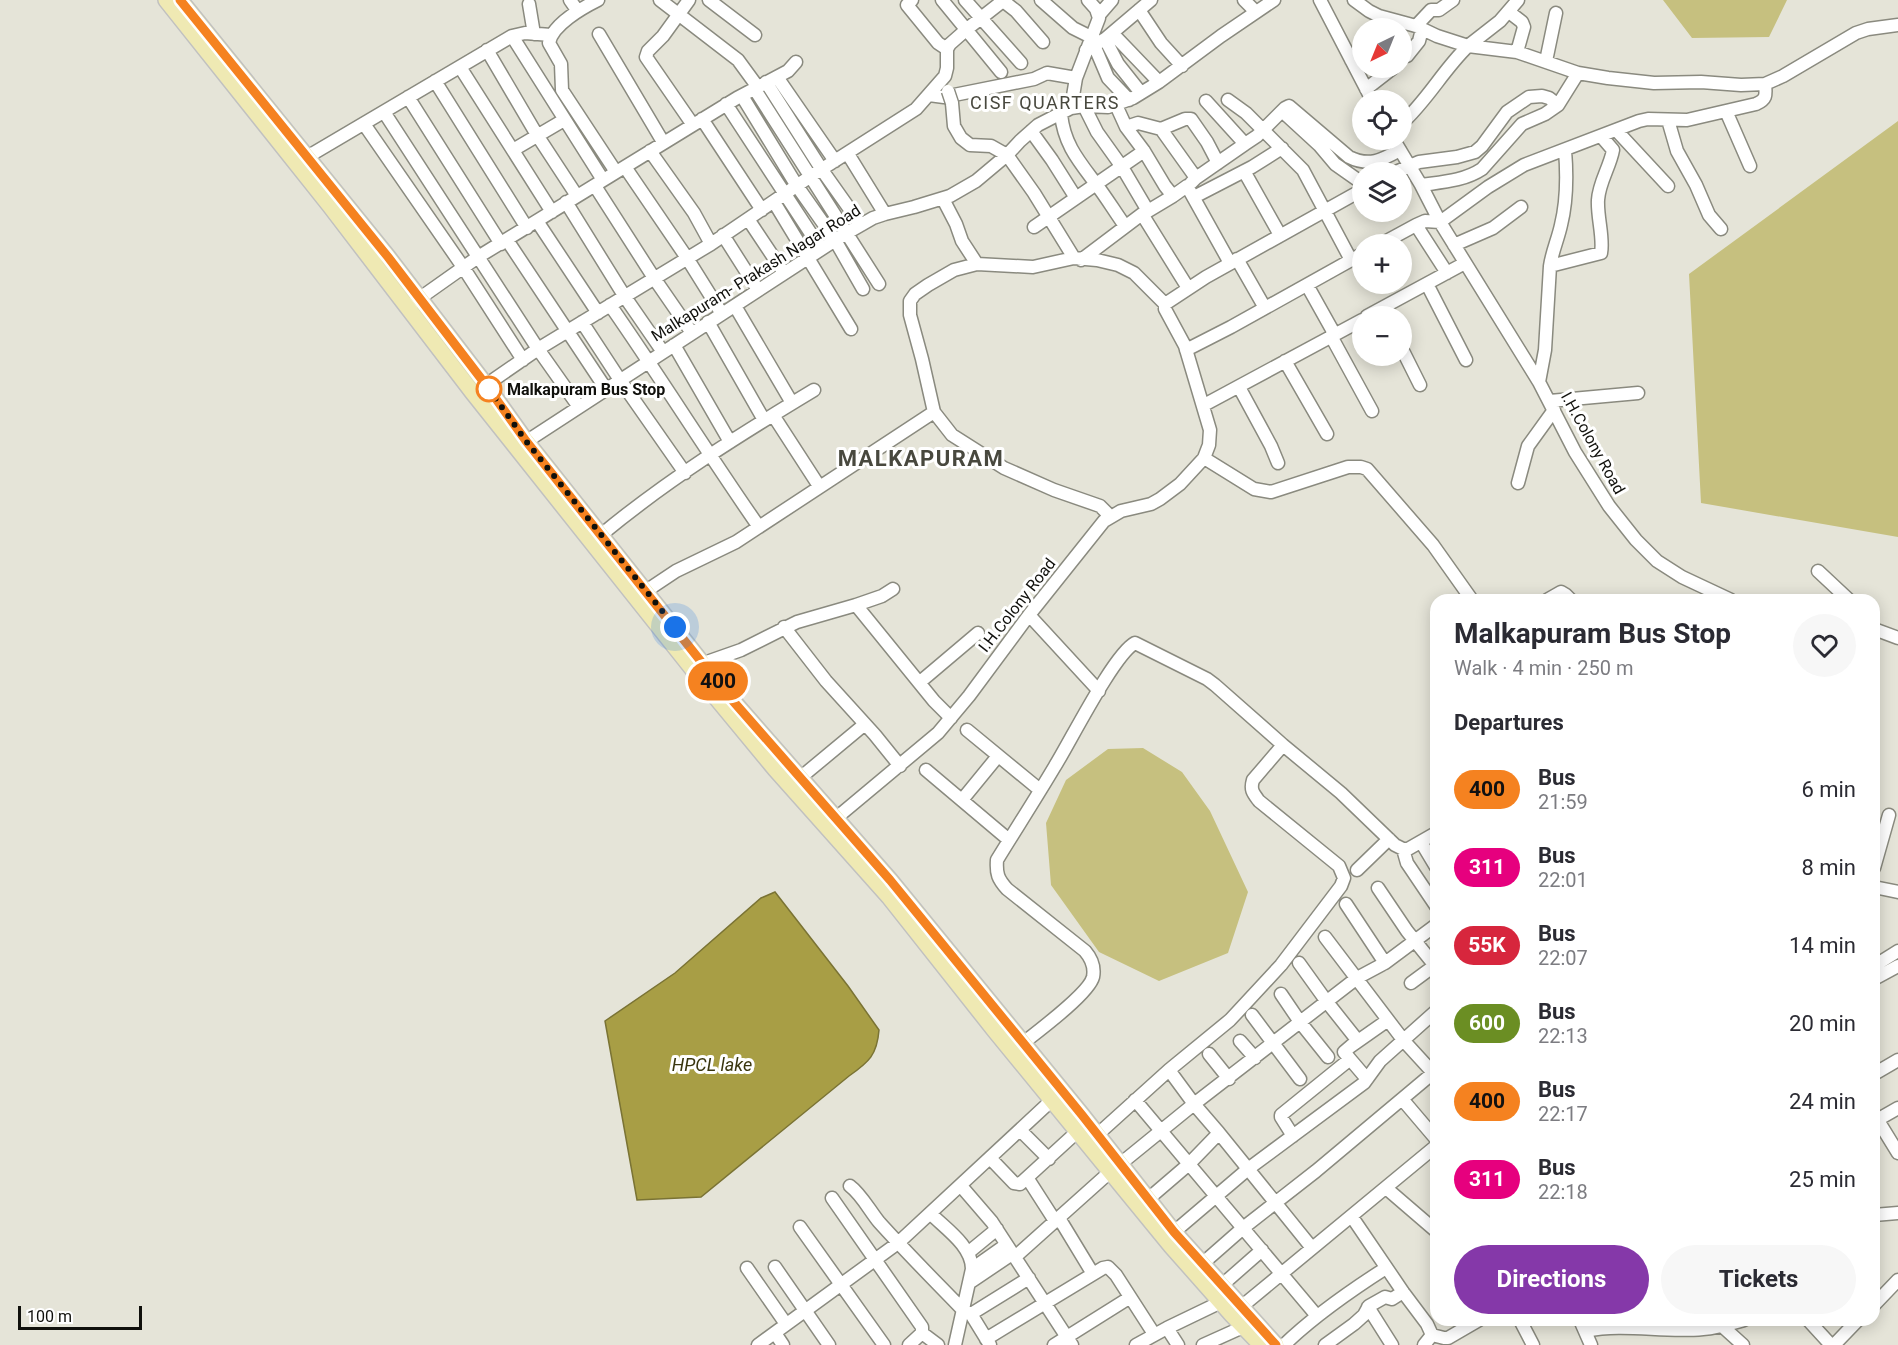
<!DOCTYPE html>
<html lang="en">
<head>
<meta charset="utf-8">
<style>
  :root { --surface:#fff; --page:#f7f7f7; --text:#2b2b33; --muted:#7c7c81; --accent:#8538a9 }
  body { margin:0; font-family:Roboto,sans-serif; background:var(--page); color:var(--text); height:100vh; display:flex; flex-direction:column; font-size:22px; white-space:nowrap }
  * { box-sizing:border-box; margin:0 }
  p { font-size:20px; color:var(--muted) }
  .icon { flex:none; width:33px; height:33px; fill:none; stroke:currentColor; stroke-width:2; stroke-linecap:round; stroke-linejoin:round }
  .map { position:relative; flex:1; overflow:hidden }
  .sheet { position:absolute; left:1430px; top:594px; width:450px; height:732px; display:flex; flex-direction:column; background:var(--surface); border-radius:18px; box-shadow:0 3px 15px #0003 }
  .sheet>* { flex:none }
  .badge { padding:0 12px; border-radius:20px; font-size:21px; line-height:39px }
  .needle { width:39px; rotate:223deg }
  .tools { position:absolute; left:1352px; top:18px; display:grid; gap:12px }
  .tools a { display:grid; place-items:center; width:60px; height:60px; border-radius:50%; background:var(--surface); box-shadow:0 3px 15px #0003; font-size:30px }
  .scale { position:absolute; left:18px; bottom:15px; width:124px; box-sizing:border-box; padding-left:6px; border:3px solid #10100c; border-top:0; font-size:16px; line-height:21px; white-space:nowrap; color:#10100c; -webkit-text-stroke:4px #fff; paint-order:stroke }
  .you { position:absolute; width:30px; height:30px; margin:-15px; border:4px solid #fff; border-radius:50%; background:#1a73e8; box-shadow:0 0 0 9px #1a73e833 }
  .map>.badge { position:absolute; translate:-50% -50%; box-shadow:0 0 0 3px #fff }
  h2 { padding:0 24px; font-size:22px; line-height:54px }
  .round { display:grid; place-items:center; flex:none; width:63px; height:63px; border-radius:32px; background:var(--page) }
  .summary { display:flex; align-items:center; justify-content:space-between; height:102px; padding:0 24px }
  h1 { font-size:28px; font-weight:700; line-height:45px }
  .primary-button { display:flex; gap:12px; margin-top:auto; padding:12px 24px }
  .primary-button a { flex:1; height:69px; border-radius:36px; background:var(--accent); color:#fff; font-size:24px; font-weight:700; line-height:69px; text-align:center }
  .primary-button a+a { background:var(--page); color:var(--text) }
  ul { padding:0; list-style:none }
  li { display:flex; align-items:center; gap:18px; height:78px; padding:0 24px }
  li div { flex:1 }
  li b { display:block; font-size:22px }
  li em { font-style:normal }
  li .badge { min-width:66px; font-weight:700; text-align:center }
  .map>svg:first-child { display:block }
  .green { fill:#c6c07f }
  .water { fill:#a89e45; stroke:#7a7334; stroke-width:1.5 }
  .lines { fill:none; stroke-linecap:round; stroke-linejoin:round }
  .minor-casing { stroke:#8a8a7f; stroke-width:15 }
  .major-casing { stroke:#c1c1c0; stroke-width:18 }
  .minor { stroke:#fff; stroke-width:12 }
  .major { stroke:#efe9b3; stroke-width:15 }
  .minor-bridge-casing { stroke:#8a8a7f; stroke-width:15; stroke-linecap:butt }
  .minor-bridge { stroke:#fff; stroke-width:12 }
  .line-casing { stroke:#fff; stroke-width:14 }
  .line { stroke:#f58220; stroke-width:9 }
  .walk { stroke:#10100c; stroke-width:6; stroke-dasharray:0 10.8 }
  .stop-dot { fill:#fff; stroke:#f58220; stroke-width:3 }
  .labels { text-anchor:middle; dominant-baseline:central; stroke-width:6; stroke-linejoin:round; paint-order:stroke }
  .street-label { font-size:16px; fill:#10100c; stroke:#fff }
  .stop-label { font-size:16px; font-weight:bold; fill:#10100c; stroke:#fff; text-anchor:start }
  .neighbourhood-label { font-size:18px; letter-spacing:1.5px; fill:#48483e; stroke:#fff }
  .water-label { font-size:18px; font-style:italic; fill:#39350e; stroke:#fff }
  .district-label { font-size:22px; font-weight:bold; letter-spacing:1.5px; fill:#48483e; stroke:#fff }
</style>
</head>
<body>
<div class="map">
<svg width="1898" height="1345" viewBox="0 0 1898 1345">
  <rect width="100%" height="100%" fill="#e5e4d8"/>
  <path class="green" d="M1663,0H1787L1769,37L1692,38Z
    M1898,121V537L1701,503L1689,274Z
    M1143,748L1182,772L1210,811L1248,892L1228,953L1159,981L1099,952L1051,885L1046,823L1066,780L1108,749Z"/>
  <path class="water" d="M775,892L848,986L879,1030C877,1055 869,1062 849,1076L701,1197L637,1200L605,1021L675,973L761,898Z"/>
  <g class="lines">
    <g class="minor-casing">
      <path id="minor" d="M570,0L577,10
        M598,0C582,8 552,25 549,43L561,64L562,90L616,172
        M660,0L738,60L757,86
        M689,0L663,36L648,51L646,57L693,125
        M709,0L755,35
        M912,0L907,5L938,43L947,49
        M942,0L1001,72
        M965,0L1021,63
        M1002,0L1016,11L1043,42
        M1041,0L1073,28L1091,37
        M1244,0L1256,12
        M1320,0L1372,100
        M1354,0L1369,11L1379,16L1416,26L1437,36L1468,46L1500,21L1518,0
        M529,4L534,34
        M1139,10L1161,43L1182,66
        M1509,12L1522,22L1524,27L1517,52
        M1099,15L1112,0
        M1416,26L1431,10H1439L1453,0
        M1112,33L1159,82
        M599,34L663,142
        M512,36L603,180
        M1105,39L1118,64L1141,93
        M1094,45L1108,78L1129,100
        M1401,49L1407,56L1419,41L1422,29
        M487,50L537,135L577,196
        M1086,50L1105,39L1151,0
        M1351,60L1362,52
        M1546,61L1556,13
        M460,67L552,212
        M777,77L835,161
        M435,81L527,228
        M766,82L822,170L861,225
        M754,88L879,284
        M1366,89L1393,68
        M929,95L944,97L1034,79L1047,73L1076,78
        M742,96L797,186L835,240L863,289
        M408,97L501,244
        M1228,100L1246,113L1303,170L1351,260
        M952,103L954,126L961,138L970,145L991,146L1007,155L1034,193L1074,258
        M726,104L821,249
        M1116,105L1126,127L1144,151L1165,186L1173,196L1187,186L1230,263
        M1084,106L1097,132L1122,167L1148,211L1142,214L1188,288
        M1071,108L1076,78L1099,18L1096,9L1088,0
        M1282,111L1319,145L1335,164L1362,183
        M1726,111L1750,166
        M384,112L538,349L579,407
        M1061,114C1064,144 1078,160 1096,184C1106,197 1115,212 1125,226
        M702,119L762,210
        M1668,120L1677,151L1696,185L1709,215L1721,229
        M364,124L463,267L523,360
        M1401,124C1427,101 1443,70 1468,46L1517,52L1578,73L1608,78L1654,83L1701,82L1741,85L1765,84
        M1126,127L1138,123L1161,129L1196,178L1191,183
        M1161,129L1185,119H1191L1207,142L1218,163
        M1616,130L1668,186
        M1031,131L1052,160L1076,198
        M1394,140L1421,185L1440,222L1539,382L1575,452L1609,506L1636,540L1657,561L1682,577L1731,600
        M1245,144L1257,136L1285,108L1289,106L1349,157C1369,167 1382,160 1400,150
        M513,150L564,120
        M650,151L694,213L711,244
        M848,154L885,214
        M307,157L512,36L525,33L551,35
        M625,167L687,258L722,314
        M1244,171L1280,235
        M1396,172L1419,162L1457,157L1475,152L1482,146L1507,112L1529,97L1542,96L1549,98L1558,105
        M1196,178L1245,144L1206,101
        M1421,185C1442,182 1464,181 1482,169L1522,124L1545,114L1558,105L1578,73
        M595,186L654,278L692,333
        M1194,197L1252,167L1282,148
        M943,199L956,224L962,241L977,264L1033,267L1074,258L1097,260L1118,265L1134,273L1165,304
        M566,202L625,297L663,352
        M774,202L851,329
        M1148,211L1173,196
        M748,219L784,273
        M537,221L598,313
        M1416,225L1425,221L1440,222L1488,187L1524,165L1639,121L1648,119L1687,120L1756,104C1767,99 1766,95 1765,84L1783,76L1856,33L1868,29L1898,25
        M1034,227L1144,151
        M723,235L758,290
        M507,240L606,389
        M1381,244L1416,225L1447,273
        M1454,245L1493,228L1521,207
        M1237,259L1265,308
        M1081,260L1142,214
        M977,264L954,270L928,285L915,294L910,301V315L922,359L934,412L952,435L1004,468L1054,490L1100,506L1110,516
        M1550,266L1601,253C1604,238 1597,217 1598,200C1599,182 1610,167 1613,150L1601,136
        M1427,284L1466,360
        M1307,285L1335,335
        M413,303L478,257L737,98L788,71L796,62
        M610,305C661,378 708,454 759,527
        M735,306L792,403
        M1367,316L1465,263
        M582,322L620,380L685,473
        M708,322L764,420
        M1331,336L1372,411
        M674,345L730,442
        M1401,347L1420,385
        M1186,350L1231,327L1362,254
        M1285,361L1327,434
        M1539,382L1545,350L1550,266C1552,252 1558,239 1561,225C1567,201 1567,174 1565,150
        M486,385L538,349L711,244L811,176L916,109L945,76L947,68V49L950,44L967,29L1004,0
        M1239,387L1271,446L1278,463
        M1550,401L1638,393
        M1204,405L1362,320
        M773,415L819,486
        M521,445L840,237L873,218L885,214L914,207L950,196L976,181L1007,155L1020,141L1038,125L1071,108L1084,106L1108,107L1133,98L1159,82L1221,36L1274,0
        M1204,458L1254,489L1271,492L1348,467H1361L1367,469L1433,545L1472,600
        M1518,483L1528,446L1554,410
        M601,535C667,480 741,434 814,390
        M1818,571L1849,600
        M646,591L676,571L736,542L934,412
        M1547,600L1561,592L1566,595L1571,600
        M856,605L934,701L951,718
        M1029,615L1099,691
        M784,627L826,681L875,735L900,766
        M1874,629L1898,638
        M704,663L741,650L797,622L856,605L882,596L893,589
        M920,682L978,633
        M967,730L1040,790
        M926,770L1009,840
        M800,778L865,724
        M962,800L998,756
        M829,824L938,733L969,696L1029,615L1104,521L1121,511L1151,504L1160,499L1180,484L1204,458L1209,445L1210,430L1185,346L1165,309V304L1206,277L1362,190
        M1421,842L1436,867
        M1403,849L1407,863L1436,906
        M1874,868L1889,815
        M1357,870L1389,839
        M1874,887L1898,892
        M1378,888L1407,931L1436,967
        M1346,904L1385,963
        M1325,937L1404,1041L1436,1076
        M1299,963L1327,1002L1358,1041
        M1874,966L1898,951
        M1874,979L1898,966
        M1411,983L1434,966
        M1281,994L1300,1022L1328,1057
        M1252,1015L1300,1079
        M1240,1041L1255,1058
        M1018,1047C1033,1035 1089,994 1093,977C1095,967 1091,958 1085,951L1007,889C998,879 996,874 997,860C1016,829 1036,798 1055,766C1070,742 1114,654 1135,643L1207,679L1215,685L1283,745L1341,793L1395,845L1403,849H1408L1436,833
        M1209,1054L1229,1079
        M1169,1070L1194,1104L1219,1133L1312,1248
        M1874,1074L1898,1060
        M1367,1079L1344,1052L1351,1046L1388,1020
        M1402,1099L1436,1139
        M1135,1100L1317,1316
        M1874,1114L1898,1153
        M1877,1120L1898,1108
        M1020,1130L1049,1159
        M1097,1135L1169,1070L1230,1020L1281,965L1341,886L1344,878L1339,866L1259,801C1253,793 1250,790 1253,780L1283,745
        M1293,1136L1281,1117V1115L1349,1060
        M990,1158L1014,1183L1020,1184L1078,1131
        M1119,1165L1194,1104L1357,978L1385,963L1436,925
        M1028,1179L1055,1221
        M850,1186C861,1194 870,1211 879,1222C906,1252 934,1280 962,1309L971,1314L990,1345
        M961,1186L992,1222L1072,1345
        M1386,1188L1436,1231
        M832,1198L922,1327V1333L909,1345
        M1147,1200L1189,1164L1219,1133
        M931,1214C946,1229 972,1246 972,1269L955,1345
        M1874,1215L1898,1213
        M1352,1217L1403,1292L1427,1324L1432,1335
        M1059,1218L1093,1274
        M800,1227L884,1345
        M1174,1232L1248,1169L1364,1083L1380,1061L1436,1011
        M969,1252L997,1229
        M1015,1257L1111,1171
        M1202,1264L1243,1228L1316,1171L1433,1073
        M775,1267L829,1345
        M747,1268L786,1324
        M972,1269L1006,1245
        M969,1283L1012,1254
        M1221,1286L1262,1250
        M1874,1305L1898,1280
        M1368,1307L1392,1345
        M1235,1312L1436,1146
        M971,1314L1029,1278
        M1520,1320L1533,1345
        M1580,1320L1591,1345
        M1808,1320L1831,1345
        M1722,1326L1743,1345
        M1167,1328L1178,1345
        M1586,1331C1625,1323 1663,1333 1703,1329C1717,1328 1730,1324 1744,1320
        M775,1333L783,1345
        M922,1333L938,1345
        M1432,1335L1444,1338H1448L1479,1320
        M986,1339L1103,1268L1108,1267L1116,1275L1154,1334
        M758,1345L898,1243L1052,1100
        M1054,1345L1129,1298
        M1136,1345L1167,1328L1221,1302
        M1203,1345L1243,1327
        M1284,1345C1315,1315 1350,1291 1386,1268
        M1325,1345L1354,1324L1364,1315L1369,1306L1385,1297L1392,1299L1403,1292
        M1424,1345L1432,1335
        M1834,1345L1858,1320"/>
    </g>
    <g class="major-casing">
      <path id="major" d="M166,0L330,206L473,393L694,671L775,769L889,897L995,1031L1171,1246L1232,1315L1261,1345
        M180,0L388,257L486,385L526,441L726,693L890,880L1082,1115L1174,1232L1276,1345"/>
    </g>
    <use href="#minor" class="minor"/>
    <use href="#major" class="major"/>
    <g class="minor-bridge-casing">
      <path id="minor-bridge" d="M948,91L952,103"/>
    </g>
    <use href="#minor-bridge" class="minor-bridge"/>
  </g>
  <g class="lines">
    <g class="line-casing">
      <path id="line" d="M180,0L388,257L486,385L526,441L726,693L890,880L1082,1115L1174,1232L1276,1345"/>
    </g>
    <use href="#line" class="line"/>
    <path class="walk" d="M489,389L486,385L526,441L675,627"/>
  </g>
  <circle class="stop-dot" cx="489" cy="389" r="12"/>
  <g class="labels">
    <g class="street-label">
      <text transform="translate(756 273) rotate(-32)">Malkapuram- Prakash Nagar Road</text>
      <text transform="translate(1593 443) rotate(61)">I.H.Colony Road</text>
      <text transform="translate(1017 605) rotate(-52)">I.H.Colony Road</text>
    </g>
    <g class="stop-label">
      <text x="507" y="389">Malkapuram Bus Stop</text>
    </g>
    <g class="neighbourhood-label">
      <text x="1045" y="102">CISF QUARTERS</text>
    </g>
    <g class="water-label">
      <text x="712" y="1064">HPCL lake</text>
    </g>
    <g class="district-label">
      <text x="921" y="458">MALKAPURAM</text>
    </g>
  </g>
</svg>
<div class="tools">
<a><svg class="needle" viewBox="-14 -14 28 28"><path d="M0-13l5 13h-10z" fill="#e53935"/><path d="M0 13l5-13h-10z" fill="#7c7c81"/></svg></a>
<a><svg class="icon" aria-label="locate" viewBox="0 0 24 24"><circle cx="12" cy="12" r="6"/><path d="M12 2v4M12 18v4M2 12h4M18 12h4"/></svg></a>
<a><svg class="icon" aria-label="layers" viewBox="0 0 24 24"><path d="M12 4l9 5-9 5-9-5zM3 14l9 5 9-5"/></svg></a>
<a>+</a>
<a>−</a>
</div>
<div class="scale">100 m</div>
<div class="you" style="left:675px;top:627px"></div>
<b class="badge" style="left:718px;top:681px;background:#f58220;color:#111">400</b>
<section class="sheet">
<div class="summary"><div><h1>Malkapuram Bus Stop</h1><p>Walk · 4 min · 250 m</p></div><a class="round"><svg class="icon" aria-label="heart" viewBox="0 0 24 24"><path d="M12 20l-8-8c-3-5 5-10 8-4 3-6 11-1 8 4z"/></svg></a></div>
<h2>Departures</h2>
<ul>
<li><span class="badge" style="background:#f58220;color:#111">400</span><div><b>Bus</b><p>21:59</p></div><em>6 min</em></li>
<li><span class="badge" style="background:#e6007e;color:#fff">311</span><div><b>Bus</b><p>22:01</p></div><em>8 min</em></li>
<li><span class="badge" style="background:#d7263d;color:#fff">55K</span><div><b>Bus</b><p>22:07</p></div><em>14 min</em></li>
<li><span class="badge" style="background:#6b8e23;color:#fff">600</span><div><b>Bus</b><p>22:13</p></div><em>20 min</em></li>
<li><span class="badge" style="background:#f58220;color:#111">400</span><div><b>Bus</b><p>22:17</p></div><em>24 min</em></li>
<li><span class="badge" style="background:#e6007e;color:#fff">311</span><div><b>Bus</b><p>22:18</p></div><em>25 min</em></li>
</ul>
<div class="primary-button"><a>Directions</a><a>Tickets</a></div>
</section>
</div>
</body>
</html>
